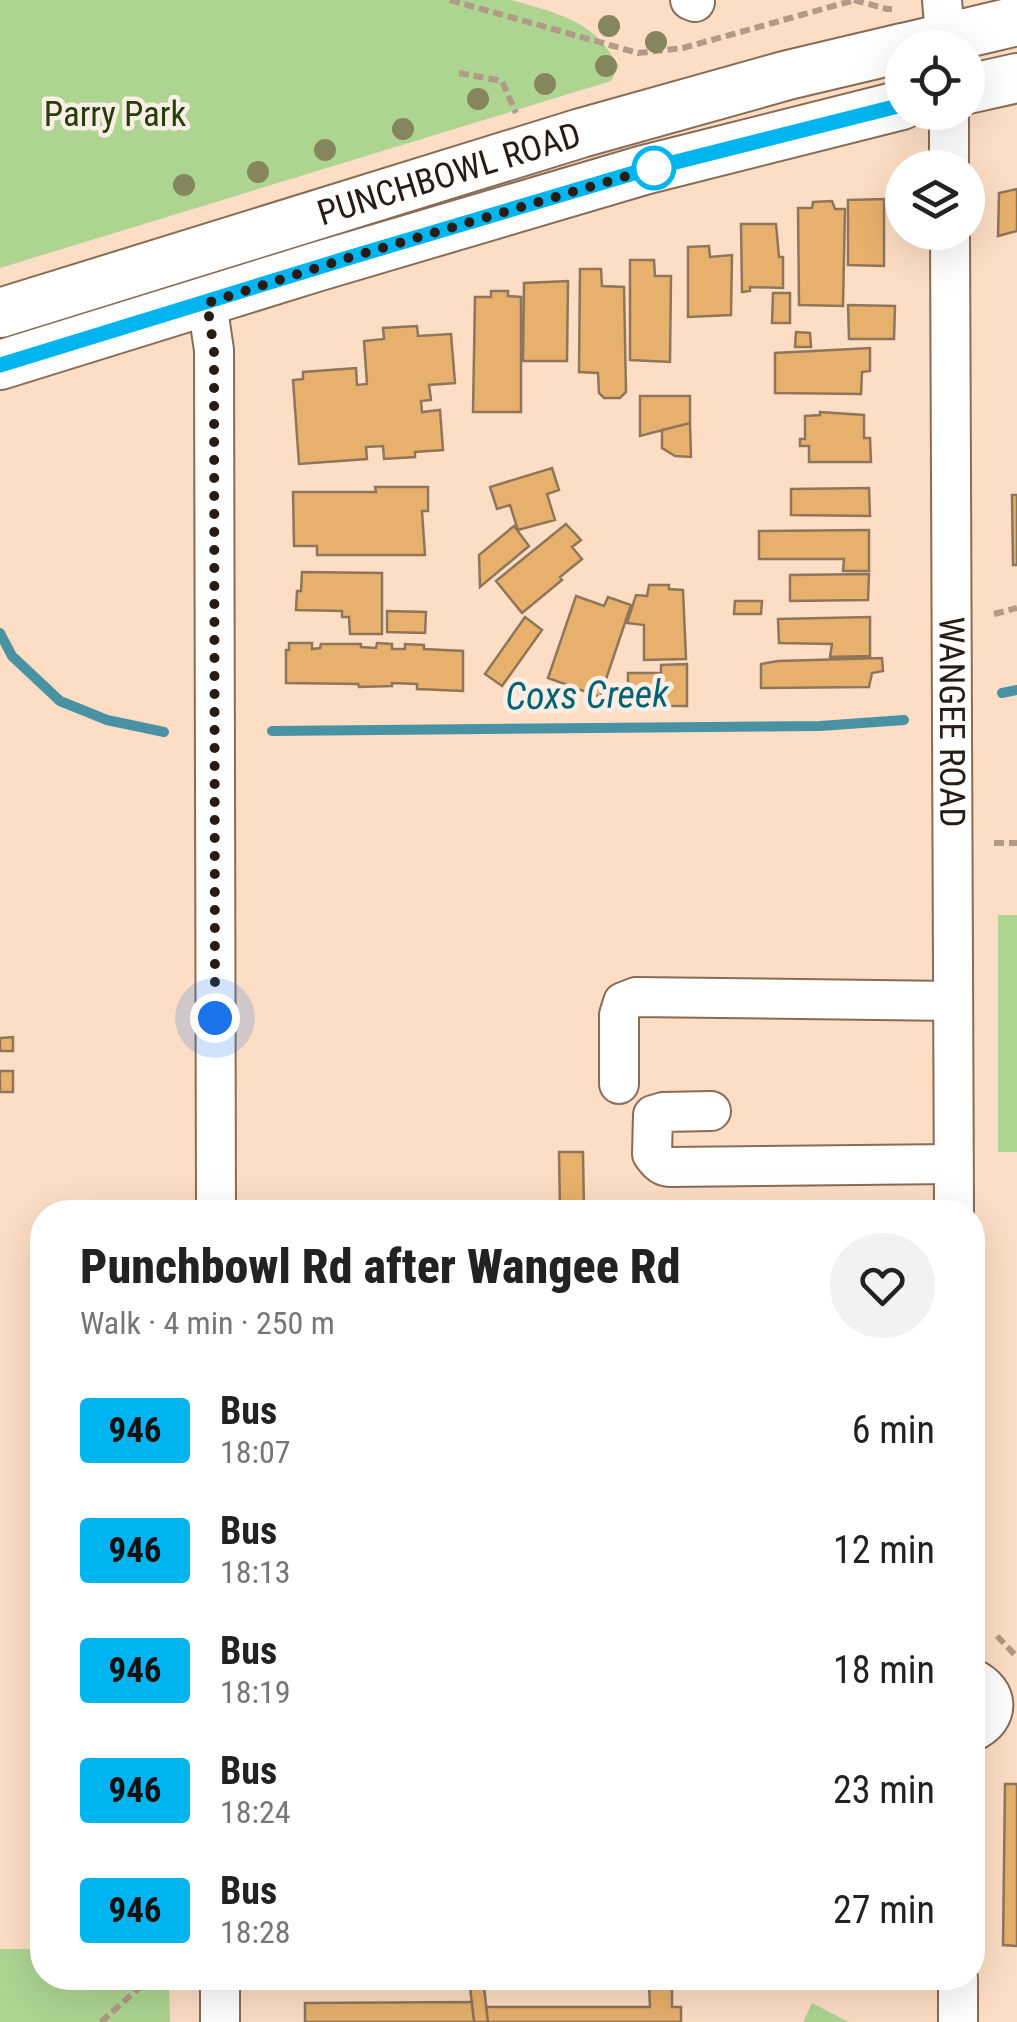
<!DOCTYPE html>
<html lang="en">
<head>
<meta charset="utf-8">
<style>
  :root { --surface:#fff; --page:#f2f2f2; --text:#222; --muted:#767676 }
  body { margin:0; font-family:"Roboto Condensed",sans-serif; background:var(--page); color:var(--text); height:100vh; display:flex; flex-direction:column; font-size:38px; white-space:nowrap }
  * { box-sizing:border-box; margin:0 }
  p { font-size:32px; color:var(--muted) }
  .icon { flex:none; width:55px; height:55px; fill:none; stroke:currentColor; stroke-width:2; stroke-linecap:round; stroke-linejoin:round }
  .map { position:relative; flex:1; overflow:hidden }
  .drawer { position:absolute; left:30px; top:1200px; width:955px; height:790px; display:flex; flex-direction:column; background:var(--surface); border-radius:40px; box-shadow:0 10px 40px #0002 }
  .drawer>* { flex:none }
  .badge { padding:0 20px; border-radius:8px; font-size:35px; line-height:65px }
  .controls { position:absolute; left:885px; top:30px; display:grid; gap:20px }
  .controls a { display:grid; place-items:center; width:100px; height:100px; border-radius:50%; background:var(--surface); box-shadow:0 10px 40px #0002; font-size:50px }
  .you { position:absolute; width:50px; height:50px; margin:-25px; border:8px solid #fff; border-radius:50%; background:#1a73e8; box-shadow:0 0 0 15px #1a73e833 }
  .map>.badge { position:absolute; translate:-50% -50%; box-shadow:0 0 0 5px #fff }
  .round { display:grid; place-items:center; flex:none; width:105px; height:105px; border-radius:52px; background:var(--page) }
  .overview { display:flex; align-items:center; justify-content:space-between; height:170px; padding:0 50px }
  h1 { font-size:48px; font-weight:800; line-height:75px }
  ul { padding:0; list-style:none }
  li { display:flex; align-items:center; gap:30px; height:120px; padding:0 50px }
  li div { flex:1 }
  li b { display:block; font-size:38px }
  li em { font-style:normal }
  li .badge { min-width:110px; font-weight:700; text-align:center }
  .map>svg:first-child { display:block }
  .green { fill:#add591 }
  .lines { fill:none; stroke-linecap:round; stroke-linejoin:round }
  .stream { stroke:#4992a4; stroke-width:10 }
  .building { fill:#e7b06c; stroke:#8e765b; stroke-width:2.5 }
  .minor-casing { stroke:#886c55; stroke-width:42 }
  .major-casing { stroke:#886c55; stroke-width:52 }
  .path { stroke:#b29a86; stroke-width:6; stroke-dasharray:10 5; stroke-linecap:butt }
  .minor { stroke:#fff; stroke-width:38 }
  .major { stroke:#fff; stroke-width:48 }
  .tree { fill:#86865e }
  .line-casing { stroke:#fff; stroke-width:22 }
  .line { stroke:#00b5ef; stroke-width:15 }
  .walk { stroke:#271c13; stroke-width:10; stroke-dasharray:0 18 }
  .stop-dot { fill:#fff; stroke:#00b5ef; stroke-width:5 }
  .labels { text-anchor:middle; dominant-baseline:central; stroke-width:9; stroke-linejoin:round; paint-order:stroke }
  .park-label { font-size:35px; fill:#243f0b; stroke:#fbeee4 }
  .street-label { font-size:35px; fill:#271c13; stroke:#fbeee4 }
  .water-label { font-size:38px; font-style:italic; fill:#016176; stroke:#fbeee4 }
</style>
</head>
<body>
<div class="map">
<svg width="1017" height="2022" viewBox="0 0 1017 2022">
  <rect width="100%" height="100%" fill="#fdddc4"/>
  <path class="green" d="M0,0H512C542,9 577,16 600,40C607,47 613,58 619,66L611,81L0,268Z
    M998,915H1017V1152H998Z
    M0,1949H42V1978H169L170,2022H0Z
    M812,2003L849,2022H803Z"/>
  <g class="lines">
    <path class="stream" d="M0,633L12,656L60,701L107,720L164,732
      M1002,693L1017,690
      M272,731L820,726L904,720"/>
  </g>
  <path class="building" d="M1017,189V231L998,236L999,193Z
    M884,199V266L848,265V200Z
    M832,201L835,209H845L843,306L799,305L798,208H812L813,202Z
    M741,224H776L779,257H783V288L750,287V291L742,292Z
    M709,246L710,257L732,255L731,315L688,317V247Z
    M630,260H654L655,276H671L670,362L630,360Z
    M580,269H601L602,286L624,287L626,392L620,398H604L599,393L598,373L579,372Z
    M568,281L567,361H523L524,283Z
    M491,291H508V296L521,297V412H473L475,297H491Z
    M773,293H790V323H772Z
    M848,305L895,306L894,339H849Z
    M417,326L418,336L451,334L455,383L429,385L431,400L421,401L422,412L440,410L443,450L415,452V457L384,459L383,446L366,447L367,459L299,464L293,380L303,379V372L356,368L357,385L367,384L364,341L384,339L383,328Z
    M796,332L810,333L811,347H795Z
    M870,348V371L862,372L861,394L775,393V353Z
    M640,396H690V423L640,436Z
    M820,412L864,415V438H870L871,462H809V446H800V439H805V416L820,415Z
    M690,423L691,457L675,456L662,448V430Z
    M552,468L559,490L547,494L555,520L518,530L510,505L497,509L490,487Z
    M375,487H428V511H422L425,555H317V546H294L293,492H376Z
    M869,488L870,516L791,515V489Z
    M1012,495H1017V565H1013Z
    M566,524L581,540L572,547L582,559L560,577L562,580L522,613L496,581Z
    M514,526L529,546L480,587L479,555Z
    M869,530V571H843L844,559H759V531Z
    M302,572L382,573V634H350L349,617H342V611L296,610L297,591H301Z
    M869,574L868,600L790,601V575Z
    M649,585H669V589L683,590L686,659L644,660V625L627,623L636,595L647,596Z
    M576,596L604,606L608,597L631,605L600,697L548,678Z
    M735,601H762L761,614H734Z
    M387,611L426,612L425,633L387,632Z
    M525,617L542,630L502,686L485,674Z
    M870,617V656L830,657L832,644L779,643L778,619Z
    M289,643H312V649L320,648L321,644H361V647L376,648L377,643L392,644V649H405V644L424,645V649L463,651V691L417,689V684L392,683V686L359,687L358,684L286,683V650H289Z
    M882,658L883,671L872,673L869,687L761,688V664L778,661Z
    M687,664V706H628V673H661V665Z
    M525,691H547L548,704H525Z
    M13,1037V1051H0V1038Z
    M0,1071H13V1092H0Z
    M559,1152H583L584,1212H560Z
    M1005,1784H1017V1946L1003,1945Z
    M469,1978H483L488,2022H474Z
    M649,1985H672V2007H681V2022H488L486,2007H650Z
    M472,2002L474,2022H305V2003Z"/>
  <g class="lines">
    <g class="minor-casing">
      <g id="minor">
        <path d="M690,0L695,2"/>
        <path d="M942,0L946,48"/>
        <path d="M949,112V168"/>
        <path id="s1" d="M950,232L954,1212"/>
        <path d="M207,303L214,350L216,1212"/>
        <path d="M619,1084V1015L623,1002L636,997L953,1001"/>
        <path d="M711,1111L663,1112L653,1115L652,1154C657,1161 661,1166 669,1167L953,1164"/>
        <path d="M972,1678C1000,1691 1001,1719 972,1732"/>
        <path d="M220,1978V2022"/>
        <path d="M958,2022V1978"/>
      </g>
    </g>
    <g class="major-casing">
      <g id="major">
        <path d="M903,48L1017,21"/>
        <path d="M968,89L1017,78"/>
        <path id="s2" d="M0,313L581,133L788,75L902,48"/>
        <path d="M0,365L316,267L644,170L902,105"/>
      </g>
    </g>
    <path class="path" d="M450,0L638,53L683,48L855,0
      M854,0L887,9H892
      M459,73L502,81L516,113
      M994,614L1017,608
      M994,843H1017
      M997,1636L1017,1657
      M101,2022L150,1978"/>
    <use href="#minor" class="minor"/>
    <use href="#major" class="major"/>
  </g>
  <g class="tree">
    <circle cx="609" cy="26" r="11"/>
    <circle cx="656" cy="42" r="11"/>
    <circle cx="606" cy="66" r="11"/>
    <circle cx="545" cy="84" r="11"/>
    <circle cx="478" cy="99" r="11"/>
    <circle cx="403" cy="129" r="11"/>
    <circle cx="325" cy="150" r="11"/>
    <circle cx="258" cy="172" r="11"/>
    <circle cx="184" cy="185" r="11"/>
  </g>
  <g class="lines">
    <g class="line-casing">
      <path id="line" d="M0,365L348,258L644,170L902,105"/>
    </g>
    <use href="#line" class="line"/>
    <path class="walk" d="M215,1018L214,350L207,303L348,258L654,168"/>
  </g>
  <circle class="stop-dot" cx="654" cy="168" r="20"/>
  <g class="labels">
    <g class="park-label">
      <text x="115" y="114">Parry Park</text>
    </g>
    <g class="street-label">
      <text stroke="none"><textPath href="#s2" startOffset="470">PUNCHBOWL ROAD</textPath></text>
      <text stroke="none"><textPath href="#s1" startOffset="490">WANGEE ROAD</textPath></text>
    </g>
    <g class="water-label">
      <text transform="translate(587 695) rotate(-1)">Coxs Creek</text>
    </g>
  </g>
</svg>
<div class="controls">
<a><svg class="icon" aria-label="locate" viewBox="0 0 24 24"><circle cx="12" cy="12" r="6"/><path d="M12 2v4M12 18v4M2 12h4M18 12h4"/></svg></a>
<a><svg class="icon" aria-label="layers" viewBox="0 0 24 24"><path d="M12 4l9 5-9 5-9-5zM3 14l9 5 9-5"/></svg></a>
</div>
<div class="you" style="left:215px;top:1018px"></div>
<section class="drawer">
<div class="overview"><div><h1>Punchbowl Rd after Wangee Rd</h1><p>Walk · 4 min · 250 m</p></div><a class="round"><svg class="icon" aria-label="heart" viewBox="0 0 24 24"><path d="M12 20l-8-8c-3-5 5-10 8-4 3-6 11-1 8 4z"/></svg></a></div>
<ul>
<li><span class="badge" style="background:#00b5ef;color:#111">946</span><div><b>Bus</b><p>18:07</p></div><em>6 min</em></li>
<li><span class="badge" style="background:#00b5ef;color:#111">946</span><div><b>Bus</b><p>18:13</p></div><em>12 min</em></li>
<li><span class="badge" style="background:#00b5ef;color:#111">946</span><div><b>Bus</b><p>18:19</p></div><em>18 min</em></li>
<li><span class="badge" style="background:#00b5ef;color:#111">946</span><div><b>Bus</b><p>18:24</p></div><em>23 min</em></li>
<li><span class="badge" style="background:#00b5ef;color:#111">946</span><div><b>Bus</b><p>18:28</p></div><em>27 min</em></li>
</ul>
</section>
</div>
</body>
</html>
